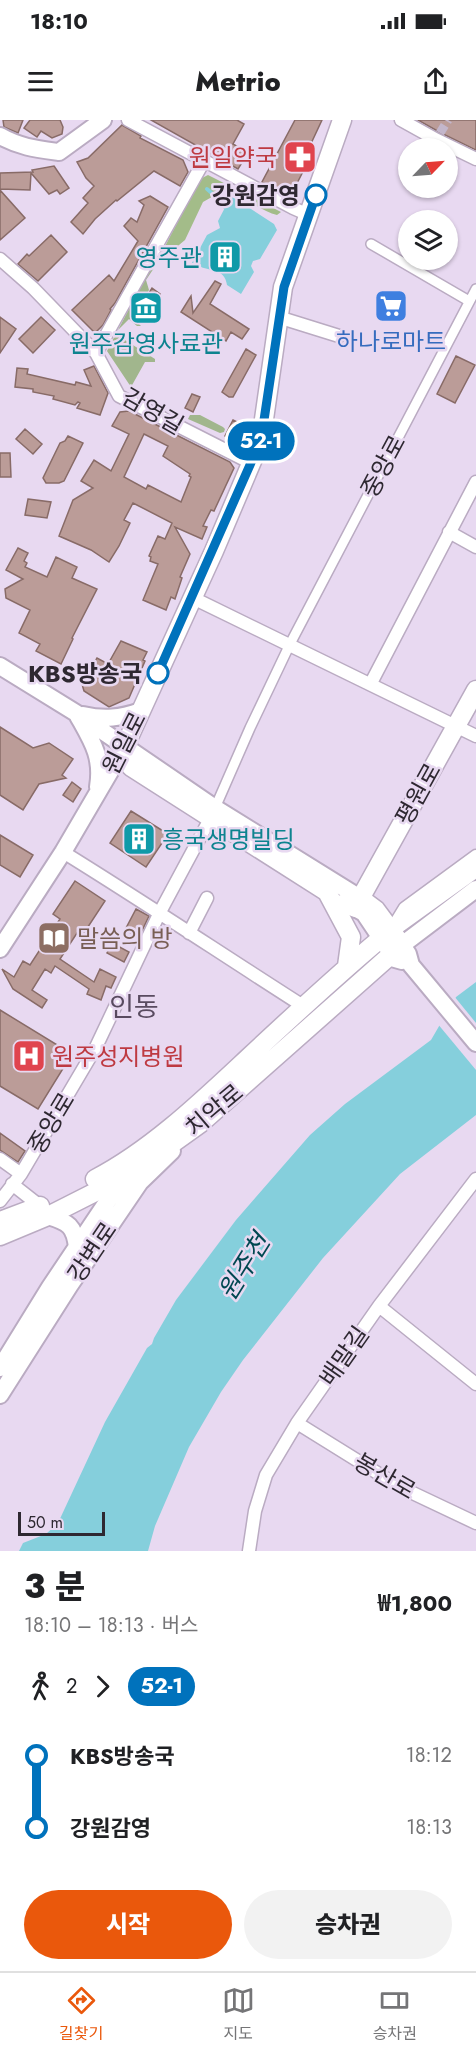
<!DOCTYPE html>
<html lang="ko">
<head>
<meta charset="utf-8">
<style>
  :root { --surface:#fff; --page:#f2f2f2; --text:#202124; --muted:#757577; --line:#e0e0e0; --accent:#ea580c }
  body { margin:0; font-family:Jost,"Noto Sans KR",sans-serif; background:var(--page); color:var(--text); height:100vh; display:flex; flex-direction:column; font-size:22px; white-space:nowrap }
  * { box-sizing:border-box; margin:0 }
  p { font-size:20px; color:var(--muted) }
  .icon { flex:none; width:33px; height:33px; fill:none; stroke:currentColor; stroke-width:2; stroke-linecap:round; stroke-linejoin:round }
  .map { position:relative; height:1431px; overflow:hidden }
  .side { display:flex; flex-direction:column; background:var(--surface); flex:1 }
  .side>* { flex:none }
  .badge { padding:0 12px; border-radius:20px; font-size:21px; line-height:39px }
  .needle { width:39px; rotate:65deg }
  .tools { position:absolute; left:398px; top:18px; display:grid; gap:12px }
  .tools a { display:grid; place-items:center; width:60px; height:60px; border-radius:50%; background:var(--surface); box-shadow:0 2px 4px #0004; font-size:30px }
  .scale { position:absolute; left:18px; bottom:15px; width:87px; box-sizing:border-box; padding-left:6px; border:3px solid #2e2831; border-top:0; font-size:16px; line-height:21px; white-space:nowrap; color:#2e2831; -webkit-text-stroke:4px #e8d9f1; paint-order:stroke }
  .map>.badge { position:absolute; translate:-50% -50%; box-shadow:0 0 0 3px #fff }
  .legs { display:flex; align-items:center; gap:9px; height:66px; padding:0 24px; font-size:20px }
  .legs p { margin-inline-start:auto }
  .overview { display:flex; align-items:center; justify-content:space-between; height:102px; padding:0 24px }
  h1 { font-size:33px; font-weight:800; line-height:45px }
  .primary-button { display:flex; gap:12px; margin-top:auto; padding:12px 24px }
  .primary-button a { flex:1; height:69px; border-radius:36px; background:var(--accent); color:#fff; font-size:24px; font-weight:800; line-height:69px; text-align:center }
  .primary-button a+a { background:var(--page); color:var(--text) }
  ul { padding:0 24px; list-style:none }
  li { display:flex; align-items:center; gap:21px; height:72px; font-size:22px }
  li i { display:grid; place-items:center; width:9px; height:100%; margin:0 8px; background:currentColor }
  li i::after { content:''; width:15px; height:15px; margin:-8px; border:4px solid; border-radius:50%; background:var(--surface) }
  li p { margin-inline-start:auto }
  li:first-child i { background:linear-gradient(#0000 50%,currentColor 0) }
  li:last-child i { background:linear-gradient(currentColor 50%,#0000 0) }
  .status { display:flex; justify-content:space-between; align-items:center; height:42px; padding:0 30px; background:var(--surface); direction:ltr }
  .status svg { height:16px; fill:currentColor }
  header { display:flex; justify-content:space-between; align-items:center; height:78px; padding:0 24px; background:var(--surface); font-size:27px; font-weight:800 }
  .menu { display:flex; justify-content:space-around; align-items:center; height:84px; border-top:2px solid var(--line); background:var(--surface); font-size:16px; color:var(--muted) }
  .menu a { display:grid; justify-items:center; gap:3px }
  .menu .current { color:var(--accent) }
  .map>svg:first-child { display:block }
  .green { fill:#a1b68d }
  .forest { fill:#a3bc89 }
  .water { fill:#85cfdc }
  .pier { fill:#e8d9f1 }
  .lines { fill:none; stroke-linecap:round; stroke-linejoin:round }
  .stream { stroke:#85cfdc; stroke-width:4 }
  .building { fill:#bb9c98; stroke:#886b67; stroke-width:1.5; fill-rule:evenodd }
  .pedestrian-tunnel { stroke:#c3b6cb; stroke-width:9; stroke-dasharray:9 4.5; stroke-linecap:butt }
  .pedestrian-casing { stroke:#baabc2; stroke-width:12 }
  .minor-casing { stroke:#baabc2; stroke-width:15 }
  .tertiary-casing { stroke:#baabc2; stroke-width:20 }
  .secondary-casing { stroke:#baabc2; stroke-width:21 }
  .pedestrian { stroke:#fff; stroke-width:9 }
  .minor { stroke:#fff; stroke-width:12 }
  .tertiary { stroke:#fff; stroke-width:16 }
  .secondary { stroke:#fff; stroke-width:18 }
  .line-1-casing { stroke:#fff; stroke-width:14 }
  .line-1 { stroke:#0072bc; stroke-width:9 }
  .stop-1-dot { fill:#fff; stroke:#0072bc; stroke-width:3 }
  .labels { text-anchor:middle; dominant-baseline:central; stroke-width:5; stroke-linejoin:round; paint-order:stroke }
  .health-label { font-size:24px; fill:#be3a42; stroke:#e8d9f1; text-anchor:end }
  .stop-label { font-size:24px; font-weight:bold; fill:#2e2831; stroke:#e8d9f1; text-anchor:end }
  .culture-label { font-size:24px; fill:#0d838f; stroke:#e8d9f1; text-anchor:end }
  .shop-label { font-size:24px; fill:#366cbe; stroke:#e8d9f1 }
  .street-label { font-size:24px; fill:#2e2831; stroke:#e8d9f1 }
  .education-label { font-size:24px; fill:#785e54; stroke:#e8d9f1; text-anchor:start }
  .water-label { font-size:26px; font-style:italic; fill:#004751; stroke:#e8d9f1 }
  .quarter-label { font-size:27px; fill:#594b60; stroke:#e8d9f1 }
</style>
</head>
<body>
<div class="status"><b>18:10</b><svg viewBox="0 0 49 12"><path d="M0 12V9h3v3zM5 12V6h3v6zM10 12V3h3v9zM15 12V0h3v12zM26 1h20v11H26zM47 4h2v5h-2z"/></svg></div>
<header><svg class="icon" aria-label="menu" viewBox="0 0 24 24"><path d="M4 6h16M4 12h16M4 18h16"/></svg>Metrio<svg class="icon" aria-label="share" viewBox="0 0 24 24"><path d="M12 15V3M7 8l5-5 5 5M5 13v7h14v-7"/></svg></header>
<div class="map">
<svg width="476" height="1431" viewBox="0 0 476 1431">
  <rect width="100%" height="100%" fill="#e8d9f1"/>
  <path class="green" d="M151,147L154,148L146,160L149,170L133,198L141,206H137L129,199L118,210Z
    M117,215L155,239V242H145L131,267L107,231L113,219Z
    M190,295H200L223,307L225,309L224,312L220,313L188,299Z"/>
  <path class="forest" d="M208,55L281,92L277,95C263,92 242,76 226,69L203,82L185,120L167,135L162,132L200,59Z"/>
  <path class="water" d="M231,76L274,104L277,110L260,139L253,141L251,146L254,152L241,174L227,165C225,149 211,151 201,147C197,146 195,144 192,143L207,115L220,108L218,101Z
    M476,862V995L400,1054L323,1138L243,1240L221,1272L189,1327L155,1406L148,1431H19L23,1423L46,1414L58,1403L105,1302L147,1228L152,1224L154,1218L176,1180L236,1100L310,1015L345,984L431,920L456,877Z"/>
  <path class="pier" d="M454,876L476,903V950L437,903Z"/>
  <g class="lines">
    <path class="stream" d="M207,69C215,75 218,82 226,88"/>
  </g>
  <path class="building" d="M3,0H23L18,13L4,7Z
    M30,0H60L63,7L62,14L52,18L41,11L37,17L24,8Z
    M151,0H237L244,4L233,24L248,33L238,49Z
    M295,0H322L308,30L313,32L290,77L262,62Z
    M418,0H476V30L441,13Z
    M122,5L141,16L140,18L183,40L188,52L180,66L154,51L117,81L116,80L95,99L83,114L71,102L88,83L83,78L94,66L86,58L77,42L88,38Z
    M54,46L69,68L60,74L57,70L49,74L31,53L30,70L0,69V53L33,52L32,50Z
    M0,70L25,98L0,120Z
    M150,76L168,87L115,183L110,189L111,190L103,205L95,213L72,190L109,155L114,161L138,121L124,106L131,98L137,102L144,85L139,81Z
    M51,115L67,132L38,161L18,144L27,134L29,136Z
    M222,127L236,136L229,147L215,139Z
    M215,161L221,164L210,184L249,209L242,219L231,212L226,221L181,192L191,176L193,193Z
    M152,168L160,174L143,203H139L133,199Z
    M0,197L16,209L0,233Z
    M41,197L55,210L33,233L19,219Z
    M246,229L256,235L233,277H229L222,272Z
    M456,236L475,245L455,283L437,274Z
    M94,246L108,273L100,295L77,288L80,283L78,282L75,285L53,279L54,276L33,272V269L15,267L17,248L28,249L27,254L75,265L76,262L91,266L84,250Z
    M192,274L200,277L193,292L185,288Z
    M129,291L230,342L234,348L214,391L211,390L203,406L207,407L202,419L175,407L190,434L180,457L182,458L175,479L171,477L166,490L143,480L158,444L150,441L151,437L149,436L158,416L165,419L172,403L133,383L124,400L130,403L119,426L109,442L91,430L59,416L73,380L93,368L81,361L94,340L111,351L129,314L112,306L120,292ZM144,314L168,326L163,336L190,354L189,356L191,357L181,382L148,365L146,369L124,357Z
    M233,300L243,305L237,322L225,316Z
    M25,309L42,324L33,334L16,319Z
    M68,316L83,323L64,361L59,363H46L43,358L60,323L65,321Z
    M0,333H10L11,357H0Z
    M28,379L51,382L47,398L25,395Z
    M18,428L28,433L24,441L27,443L25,447L47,457L56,437L77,447L72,458L97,469L72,518L73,519L61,544L36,531L40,524L19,513L30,490L6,478L5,469L23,459L6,450Z
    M121,521L147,532L143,540L145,541L129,578L109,587L84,571L82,564L97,538L108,544Z
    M0,607L33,628L49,623L73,639L62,655L66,658L39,664L23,690L0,675Z
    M72,662L81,669L73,682L63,675Z
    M131,691L168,714L146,747L110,723Z
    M0,715L33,735L20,757L0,745Z
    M75,761L105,781L82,816L77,813L60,839L94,862L100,849L116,857L111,868L106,866L101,880L87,874L89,869L55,846L51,853L45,849L32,870L47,880L42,888L13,869L2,849L14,857L23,841L30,845L60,799L53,794Z
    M136,789L149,796L139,817L125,810Z
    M112,823L129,832L124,842L107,833Z
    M0,890L72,934L38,989L0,966Z
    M0,1013L25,1031L18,1042L0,1030Z"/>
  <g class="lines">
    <path class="pedestrian-tunnel" d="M440,13L448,0"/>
    <g class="pedestrian-casing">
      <path id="pedestrian" d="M371,124L469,181
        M215,688L250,608L290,524L476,169"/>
    </g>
    <g class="minor-casing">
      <path id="minor" d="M128,0L293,88L309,95
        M401,0L437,20L476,39
        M0,139L33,168L96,233L119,276L251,343
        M278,197L339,216
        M96,233L204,41
        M261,320L274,326
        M449,412L476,427
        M193,478L476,616
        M371,563L476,362
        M63,732C144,782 223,835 303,886
        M394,806L405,788L476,736
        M189,813L207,778
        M0,1039L21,1054
        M12,1064L40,1086
        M0,1081L21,1054L96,927L160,792L211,697
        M379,1186L476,1264
        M297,1303L400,1367L476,1403
        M249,1431L255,1391L266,1355L297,1303L379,1186L476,1059"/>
    </g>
    <g class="tertiary-casing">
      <path id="tertiary" d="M0,16C19,27 37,29 59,32L103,0
        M0,546L76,593L215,688L360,778
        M83,595C105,600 120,598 141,591
        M78,596C92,621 103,637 98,667
        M476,769L402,825L408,834L411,845L476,923
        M344,782L364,793L395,839L402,841
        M391,810L476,749
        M0,829L63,732L125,626
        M48,1096C68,1102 75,1106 77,1128
        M0,1248L50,1167L109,1079L127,1056
        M0,1275L70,1165L140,1062L172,1031"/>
    </g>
    <g class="secondary-casing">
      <path id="secondary" d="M342,0L283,167L261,320L214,431L125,626L131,647L327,772L351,817L347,846
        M355,788L476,570
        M95,1059C151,1030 202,981 248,938C295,894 341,851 391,810
        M0,1101L40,1086
        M0,1116L48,1096L127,1056L201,1003L402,825L376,790L360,778"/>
    </g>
    <use href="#pedestrian" class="pedestrian"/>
    <use href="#minor" class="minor"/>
    <use href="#tertiary" class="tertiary"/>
    <use href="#secondary" class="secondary"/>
  </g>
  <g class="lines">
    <g class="line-1-casing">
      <path id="line-1" d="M158,553L261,320L284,167L316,75"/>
    </g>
    <use href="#line-1" class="line-1"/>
  </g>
  <defs>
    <g id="pharmacy-square" transform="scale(1.725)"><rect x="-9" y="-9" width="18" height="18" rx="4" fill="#e0444e" stroke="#e8d9f1"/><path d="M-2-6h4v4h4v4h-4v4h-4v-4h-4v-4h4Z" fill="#fff"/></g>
    <g id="building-square" transform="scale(1.725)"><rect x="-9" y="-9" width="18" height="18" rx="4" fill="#0f9aa8" stroke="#e8d9f1"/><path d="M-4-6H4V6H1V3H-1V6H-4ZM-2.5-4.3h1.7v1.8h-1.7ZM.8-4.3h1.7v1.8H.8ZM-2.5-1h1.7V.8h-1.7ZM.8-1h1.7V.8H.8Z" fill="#fff"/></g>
    <g id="supermarket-square" transform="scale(1.725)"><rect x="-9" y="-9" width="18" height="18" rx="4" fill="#3f7fe0" stroke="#e8d9f1"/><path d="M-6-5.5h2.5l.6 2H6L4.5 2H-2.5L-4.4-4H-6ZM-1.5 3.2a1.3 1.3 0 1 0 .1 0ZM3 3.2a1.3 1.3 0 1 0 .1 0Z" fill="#fff"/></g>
    <g id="museum-square" transform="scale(1.725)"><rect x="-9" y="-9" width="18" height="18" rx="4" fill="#0f9aa8" stroke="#e8d9f1"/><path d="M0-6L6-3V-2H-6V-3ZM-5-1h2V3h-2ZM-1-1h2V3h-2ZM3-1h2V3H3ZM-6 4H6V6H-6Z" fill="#fff"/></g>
    <g id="library-square" transform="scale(1.725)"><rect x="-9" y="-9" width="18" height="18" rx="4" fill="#8d6e63" stroke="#e8d9f1"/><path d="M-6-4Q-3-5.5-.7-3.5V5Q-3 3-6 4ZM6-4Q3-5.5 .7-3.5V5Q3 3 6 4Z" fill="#fff"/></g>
    <g id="hospital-square" transform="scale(1.725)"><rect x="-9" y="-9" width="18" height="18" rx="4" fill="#e0444e" stroke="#e8d9f1"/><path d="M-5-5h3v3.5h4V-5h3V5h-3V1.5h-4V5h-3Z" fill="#fff"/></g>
  </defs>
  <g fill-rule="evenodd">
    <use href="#pharmacy-square" x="300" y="37"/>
    <use href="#building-square" x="225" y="137"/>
    <use href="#supermarket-square" x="391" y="186"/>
    <use href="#museum-square" x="146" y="188"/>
    <use href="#building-square" x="139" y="719"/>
    <use href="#library-square" x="54" y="818"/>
    <use href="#hospital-square" x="29" y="936"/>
  </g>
  <g class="stop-1-dot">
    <circle cx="316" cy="75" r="10"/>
    <circle cx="158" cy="553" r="10"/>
  </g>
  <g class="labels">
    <g class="health-label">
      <text x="277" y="37">원일약국</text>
      <text x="52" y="936" text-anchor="start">원주성지병원</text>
    </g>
    <g class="stop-label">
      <text x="300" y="75">강원감영</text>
      <text x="142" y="553">KBS방송국</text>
    </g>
    <g class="culture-label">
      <text x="202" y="137">영주관</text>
      <text x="146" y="223" text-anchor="middle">원주감영사료관</text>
      <text x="162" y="719" text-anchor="start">흥국생명빌딩</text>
    </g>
    <g class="shop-label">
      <text x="391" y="221">하나로마트</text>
    </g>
    <g class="street-label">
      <text transform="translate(153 291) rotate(30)">감영길</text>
      <text transform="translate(383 346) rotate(-62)">중앙로</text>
      <text transform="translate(124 623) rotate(-63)">원일로</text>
      <text transform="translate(418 674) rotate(-61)">평원로</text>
      <text transform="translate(214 990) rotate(-40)">치악로</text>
      <text transform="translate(51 1003) rotate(-59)">중앙로</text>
      <text transform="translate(92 1132) rotate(-56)">강변로</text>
      <text transform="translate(344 1236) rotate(-55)">배말길</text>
      <text transform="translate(385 1356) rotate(30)">봉산로</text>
    </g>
    <g class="education-label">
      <text x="77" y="818">말씀의 방</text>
    </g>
    <g class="water-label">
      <text transform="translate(244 1147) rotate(-58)">원주천</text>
    </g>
    <g class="quarter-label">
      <text x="134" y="886">인동</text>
    </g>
  </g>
</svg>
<div class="tools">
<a><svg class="needle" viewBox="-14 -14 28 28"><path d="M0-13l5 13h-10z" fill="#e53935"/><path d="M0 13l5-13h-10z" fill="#757577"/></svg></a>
<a><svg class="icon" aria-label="layers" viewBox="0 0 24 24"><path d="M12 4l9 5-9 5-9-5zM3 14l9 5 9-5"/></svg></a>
</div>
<div class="scale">50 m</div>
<b class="badge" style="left:261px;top:321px;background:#0072bc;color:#fff">52-1</b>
</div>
<section class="side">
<div class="overview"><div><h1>3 분</h1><p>18:10 – 18:13 · 버스</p></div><b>₩1,800</b></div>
<div class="legs"><svg class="icon" aria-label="walk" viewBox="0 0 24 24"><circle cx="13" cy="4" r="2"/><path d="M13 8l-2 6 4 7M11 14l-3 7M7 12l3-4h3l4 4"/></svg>2<svg class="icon" aria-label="forward" viewBox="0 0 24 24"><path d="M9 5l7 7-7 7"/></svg><b class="badge" style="background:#0072bc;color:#fff">52-1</b></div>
<ul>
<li><i style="color:#0072bc"></i><b>KBS방송국</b><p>18:12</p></li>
<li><i style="color:#0072bc"></i><b>강원감영</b><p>18:13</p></li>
</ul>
<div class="primary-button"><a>시작</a><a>승차권</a></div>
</section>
<nav class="menu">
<a class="current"><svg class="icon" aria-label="directions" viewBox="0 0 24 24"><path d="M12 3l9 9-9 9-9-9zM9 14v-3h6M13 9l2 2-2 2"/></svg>길찾기</a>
<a><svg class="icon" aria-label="map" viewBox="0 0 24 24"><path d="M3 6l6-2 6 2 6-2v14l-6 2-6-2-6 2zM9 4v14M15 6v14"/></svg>지도</a>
<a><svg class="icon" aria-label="tickets" viewBox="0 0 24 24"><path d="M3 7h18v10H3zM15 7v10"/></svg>승차권</a>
</nav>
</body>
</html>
